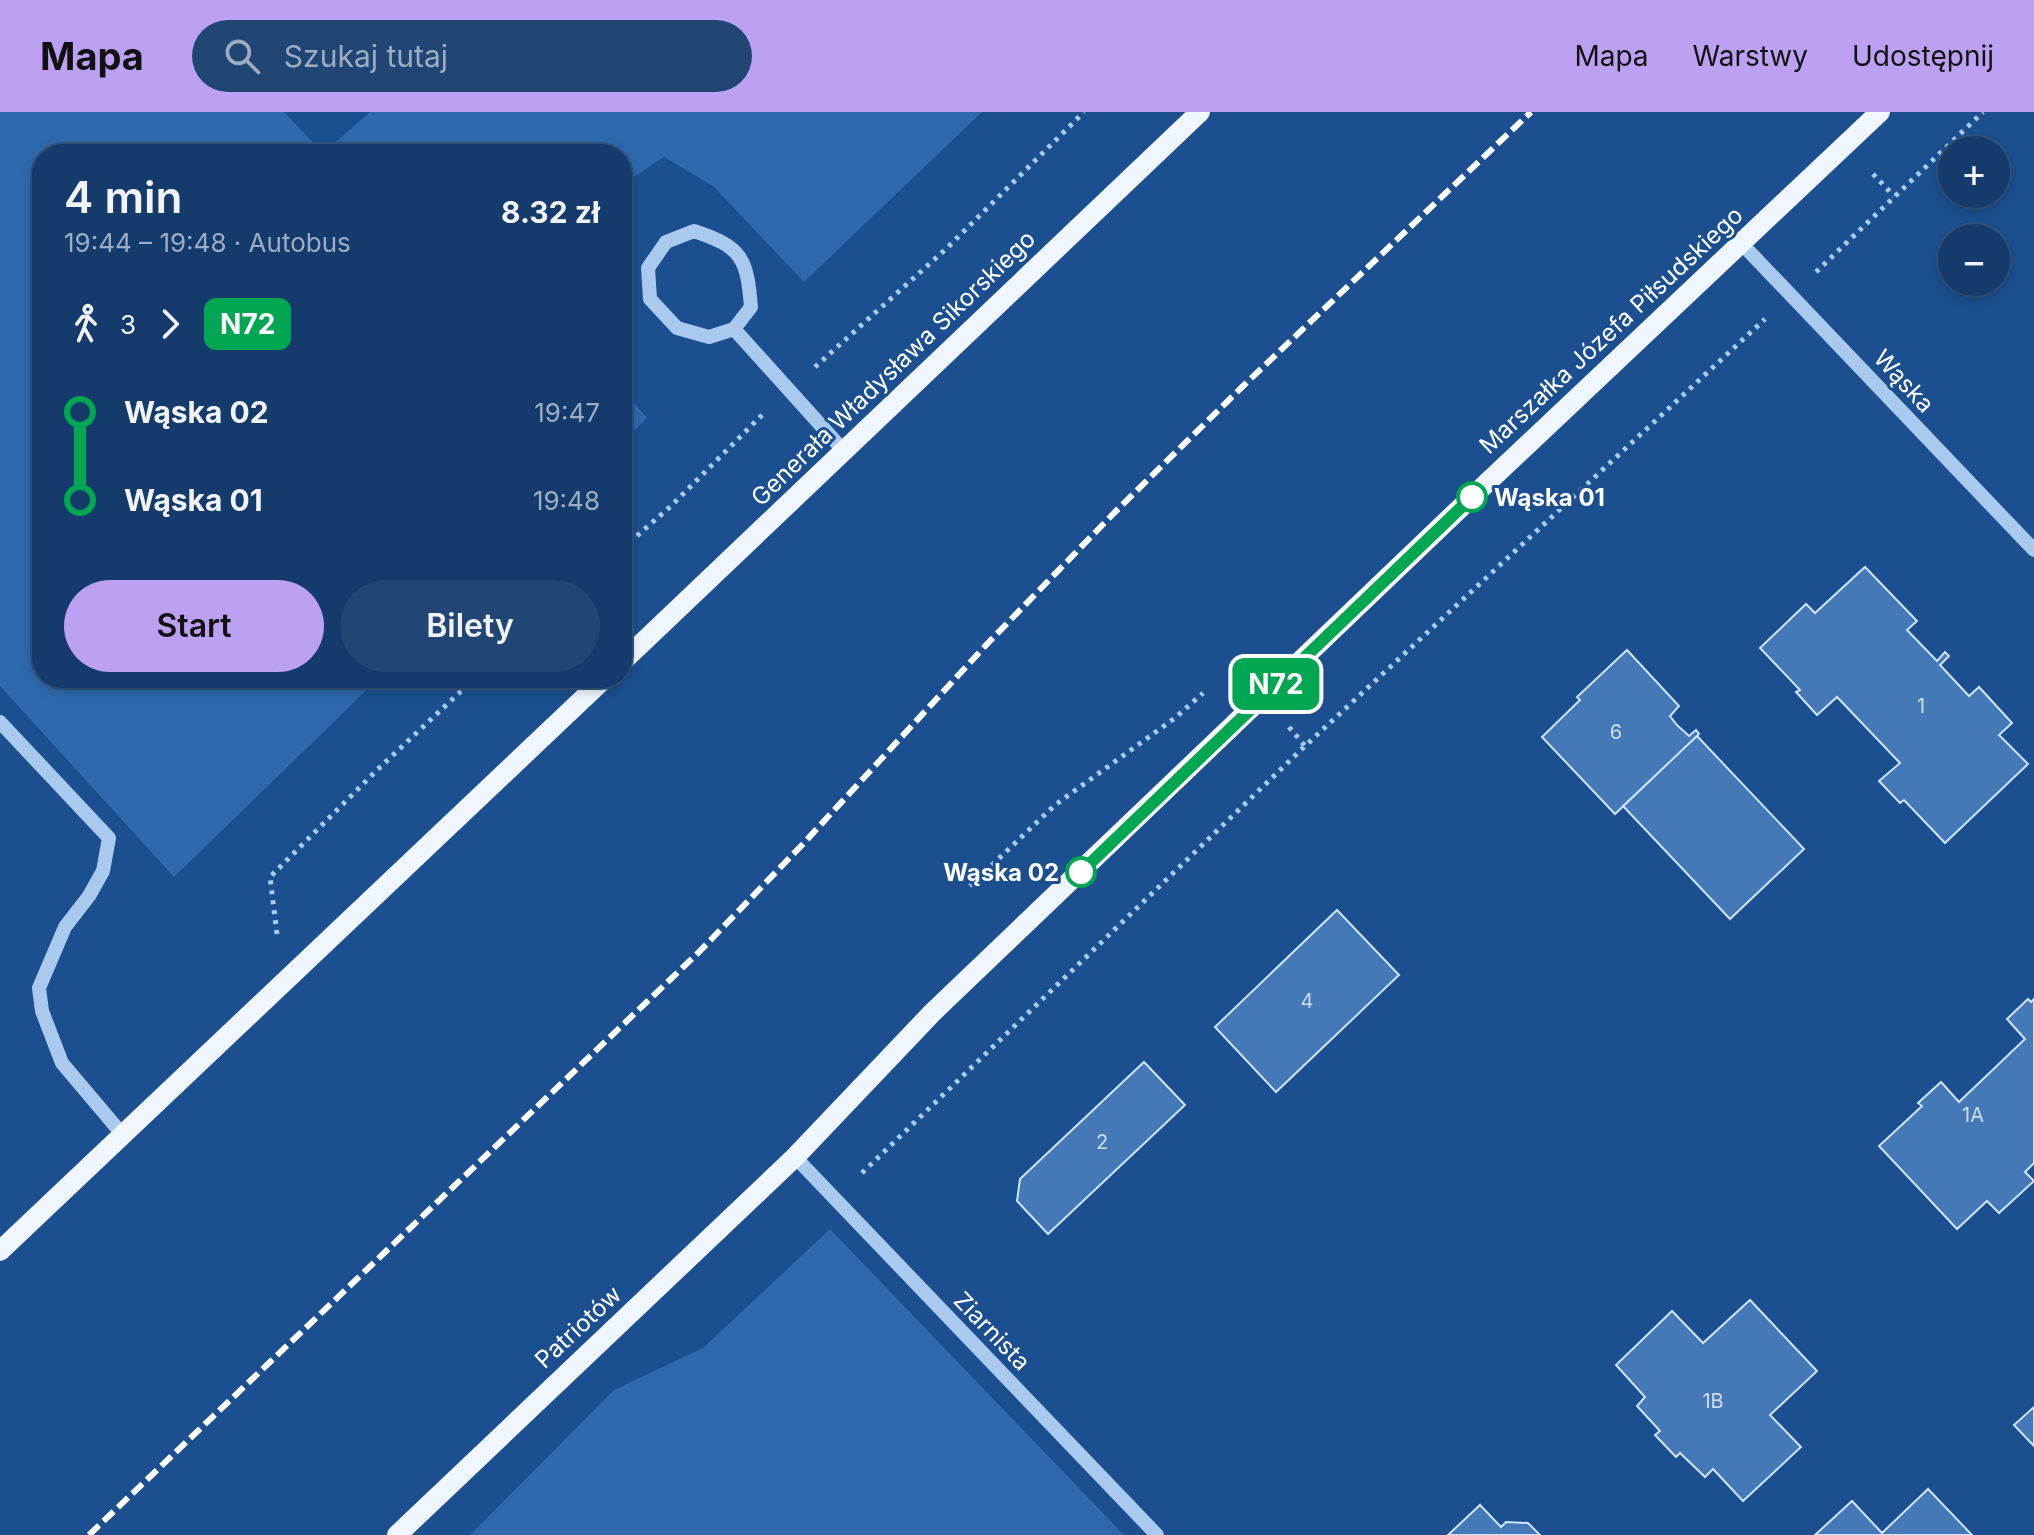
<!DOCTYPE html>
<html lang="pl">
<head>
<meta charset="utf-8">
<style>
  :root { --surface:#143b6b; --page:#214673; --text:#f1f3f6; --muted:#9dadc1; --line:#33557e; --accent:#bca0f2 }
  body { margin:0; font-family:Inter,sans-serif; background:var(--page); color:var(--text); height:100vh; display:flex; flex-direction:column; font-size:30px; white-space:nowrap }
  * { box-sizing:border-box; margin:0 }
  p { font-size:26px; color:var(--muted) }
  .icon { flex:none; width:44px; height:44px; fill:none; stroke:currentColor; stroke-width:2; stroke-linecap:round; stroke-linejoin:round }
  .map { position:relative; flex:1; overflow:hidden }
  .panel { position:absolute; left:32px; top:32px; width:600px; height:544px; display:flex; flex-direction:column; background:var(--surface); border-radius:32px; box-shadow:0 4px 12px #0003,0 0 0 2px var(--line) }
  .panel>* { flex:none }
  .badge { padding:0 16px; border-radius:12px; font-size:28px; line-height:52px }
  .buttons { position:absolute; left:1938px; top:24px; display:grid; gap:16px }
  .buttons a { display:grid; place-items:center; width:72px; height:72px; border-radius:50%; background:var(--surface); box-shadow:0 4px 12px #0003,0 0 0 2px var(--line); font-size:40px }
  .map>.badge { position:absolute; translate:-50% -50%; box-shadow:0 0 0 4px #fff }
  .legs { display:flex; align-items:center; gap:12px; height:88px; padding:0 32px; font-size:26px }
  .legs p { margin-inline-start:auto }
  .head { display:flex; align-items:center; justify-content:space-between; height:136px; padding:0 32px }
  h1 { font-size:44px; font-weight:600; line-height:60px }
  .action { display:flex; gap:16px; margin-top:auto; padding:16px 32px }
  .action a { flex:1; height:92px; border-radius:48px; background:var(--accent); color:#111; font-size:32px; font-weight:600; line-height:92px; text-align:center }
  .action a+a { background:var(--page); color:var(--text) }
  ul { padding:0 32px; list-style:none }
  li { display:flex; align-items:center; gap:28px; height:88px; font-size:30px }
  li i { display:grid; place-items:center; width:12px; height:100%; margin:0 10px; background:currentColor }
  li i::after { content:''; width:20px; height:20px; margin:-10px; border:6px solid; border-radius:50%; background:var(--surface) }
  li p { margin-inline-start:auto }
  li:first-child i { background:linear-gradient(#0000 50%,currentColor 0) }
  li:last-child i { background:linear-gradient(currentColor 50%,#0000 0) }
  header { display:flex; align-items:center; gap:48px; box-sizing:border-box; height:112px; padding:0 40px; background:var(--accent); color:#111 }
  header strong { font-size:38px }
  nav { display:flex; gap:44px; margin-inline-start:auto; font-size:28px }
  .search { width:560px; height:72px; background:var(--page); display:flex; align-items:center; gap:20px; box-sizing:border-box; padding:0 28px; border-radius:44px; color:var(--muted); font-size:30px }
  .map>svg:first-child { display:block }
  .green { fill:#2e69ad }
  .building { fill:#4478b7; stroke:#cfe3fa; stroke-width:2 }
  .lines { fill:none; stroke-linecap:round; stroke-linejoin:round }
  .path { stroke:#a9c9ee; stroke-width:5; stroke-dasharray:4 6; stroke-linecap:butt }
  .minor { stroke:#a9c9ee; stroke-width:14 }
  .major { stroke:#f0f6ff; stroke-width:20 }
  .rail { stroke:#fff; stroke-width:6; stroke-dasharray:14 6; stroke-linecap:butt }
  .line-1-casing { stroke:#fff; stroke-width:18 }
  .line-1 { stroke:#00a651; stroke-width:12 }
  .stop-1-dot { fill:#fff; stroke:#00a651; stroke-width:4 }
  .labels { text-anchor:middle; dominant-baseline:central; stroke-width:6; stroke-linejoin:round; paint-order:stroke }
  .number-label { font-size:20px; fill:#d0dded }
  .street-label { font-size:24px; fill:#fff; stroke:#1b4f8f }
  .stop-label { font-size:24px; font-weight:bold; fill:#fff; stroke:#1b4f8f; text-anchor:start }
</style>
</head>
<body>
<header>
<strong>Mapa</strong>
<div class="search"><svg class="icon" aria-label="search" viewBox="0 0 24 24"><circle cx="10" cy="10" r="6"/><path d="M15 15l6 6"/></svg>Szukaj tutaj</div>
<nav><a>Mapa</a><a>Warstwy</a><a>Udostępnij</a></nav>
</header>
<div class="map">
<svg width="2034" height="1423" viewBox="0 0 2034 1423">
  <rect width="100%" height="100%" fill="#1b4f8f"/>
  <path class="green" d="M0,0H284L323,41L370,0H982L804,170L713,74L664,45L622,73V42H42V566H379L174,765L0,574Z
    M622,276L647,306L622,331Z
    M830,1117L1124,1423H470L614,1278L703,1236Z"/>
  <path class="building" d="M1865,455L1917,509L1907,518L1937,549L1945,540L1949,544L1940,553L1969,584L1979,575L2012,611L1999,623L2028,652L1945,731L1904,688L1900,691L1879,669L1900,651L1837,585L1817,603L1796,580L1800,578L1760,536L1806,492L1815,501Z
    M1627,538L1679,594L1670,604L1677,613L1689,624L1696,618L1699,622L1615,702L1542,625L1580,588L1577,585Z
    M1697,624L1804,737L1730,807L1623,694Z
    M1337,798L1399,863L1276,980L1215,915Z
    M2028,887L2031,890L2034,887V1051L2025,1060L2034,1069L1999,1101L1987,1089L1957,1117L1879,1034L1922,994L1918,991L1941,970L1959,990L2025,927L2007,907Z
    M1144,950L1185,993L1048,1122L1017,1089L1020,1067Z
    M1750,1188L1817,1259L1770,1303L1801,1335L1743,1389L1713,1357L1705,1365L1680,1341L1676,1345L1655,1323L1660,1319L1637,1294L1645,1285L1616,1253L1672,1199L1703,1231Z
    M2034,1295V1334L2014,1313Z
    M1928,1377L1972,1423H1815L1852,1389L1882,1421Z
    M1480,1393L1501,1415L1506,1410L1528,1411L1540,1423H1448Z"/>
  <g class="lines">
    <path class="path" d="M1873,62L1894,84
      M1816,160L1983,0
      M815,255L947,136L1084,0
      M622,437L671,394L763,302
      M1289,615L1305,634
      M970,774L1055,693L1175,606L1203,581
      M277,822L270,765L376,659L475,566
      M862,1061L1305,634L1765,207"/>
    <path class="minor" d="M694,119C742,135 747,146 751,195L734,217L709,225L677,216L650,187L648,156L666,130Z
      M1742,132L2034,438
      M734,217L844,339
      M0,610L109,726L103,759L89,784L65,815L39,876L42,899L62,951L122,1022
      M795,1045L1157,1423"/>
    <path class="major" d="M622,550L1200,0
      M0,1139L605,566
      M397,1423L795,1045L932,901L1454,402L1880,0"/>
    <path class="rail" d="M89,1423L699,840L802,733L988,531L1115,400L1242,275L1531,0"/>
  </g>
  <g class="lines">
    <g class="line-1-casing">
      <path id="line-1" d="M1081,760L1472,385"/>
    </g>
    <use href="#line-1" class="line-1"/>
  </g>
  <g class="stop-1-dot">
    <circle cx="1472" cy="385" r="14"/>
    <circle cx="1081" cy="760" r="14"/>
  </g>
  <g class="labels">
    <g class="number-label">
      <text x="1921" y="594">1</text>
      <text x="1616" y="620">6</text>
      <text x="1307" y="889">4</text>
      <text x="1973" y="1003">1A</text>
      <text x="1102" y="1030">2</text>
      <text x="1713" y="1289">1B</text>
    </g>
    <g class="street-label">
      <text transform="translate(1611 218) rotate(-43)">Marszałka Józefa Piłsudskiego</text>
      <text transform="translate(893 256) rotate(-44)">Generała Władysława Sikorskiego</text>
      <text transform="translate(1904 269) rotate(47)">Wąska</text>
      <text transform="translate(578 1215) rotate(-43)">Patriotów</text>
      <text transform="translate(992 1219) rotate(46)">Ziarnista</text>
    </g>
    <g class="stop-label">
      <text x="1494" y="385">Wąska 01</text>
      <text x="1059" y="760" text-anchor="end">Wąska 02</text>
    </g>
  </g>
</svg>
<div class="buttons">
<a>+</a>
<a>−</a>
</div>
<b class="badge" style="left:1276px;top:572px;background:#00a651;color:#fff">N72</b>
<section class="panel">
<div class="head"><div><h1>4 min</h1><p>19:44 – 19:48 · Autobus</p></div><b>8.32 zł</b></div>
<div class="legs"><svg class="icon" aria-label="walk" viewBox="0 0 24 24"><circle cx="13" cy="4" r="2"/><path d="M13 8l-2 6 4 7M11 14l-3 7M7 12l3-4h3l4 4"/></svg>3<svg class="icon" aria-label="forward" viewBox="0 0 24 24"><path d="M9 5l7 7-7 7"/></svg><b class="badge" style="background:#00a651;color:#fff">N72</b></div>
<ul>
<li><i style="color:#00a651"></i><b>Wąska 02</b><p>19:47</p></li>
<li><i style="color:#00a651"></i><b>Wąska 01</b><p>19:48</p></li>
</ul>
<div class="action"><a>Start</a><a>Bilety</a></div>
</section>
</div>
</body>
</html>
